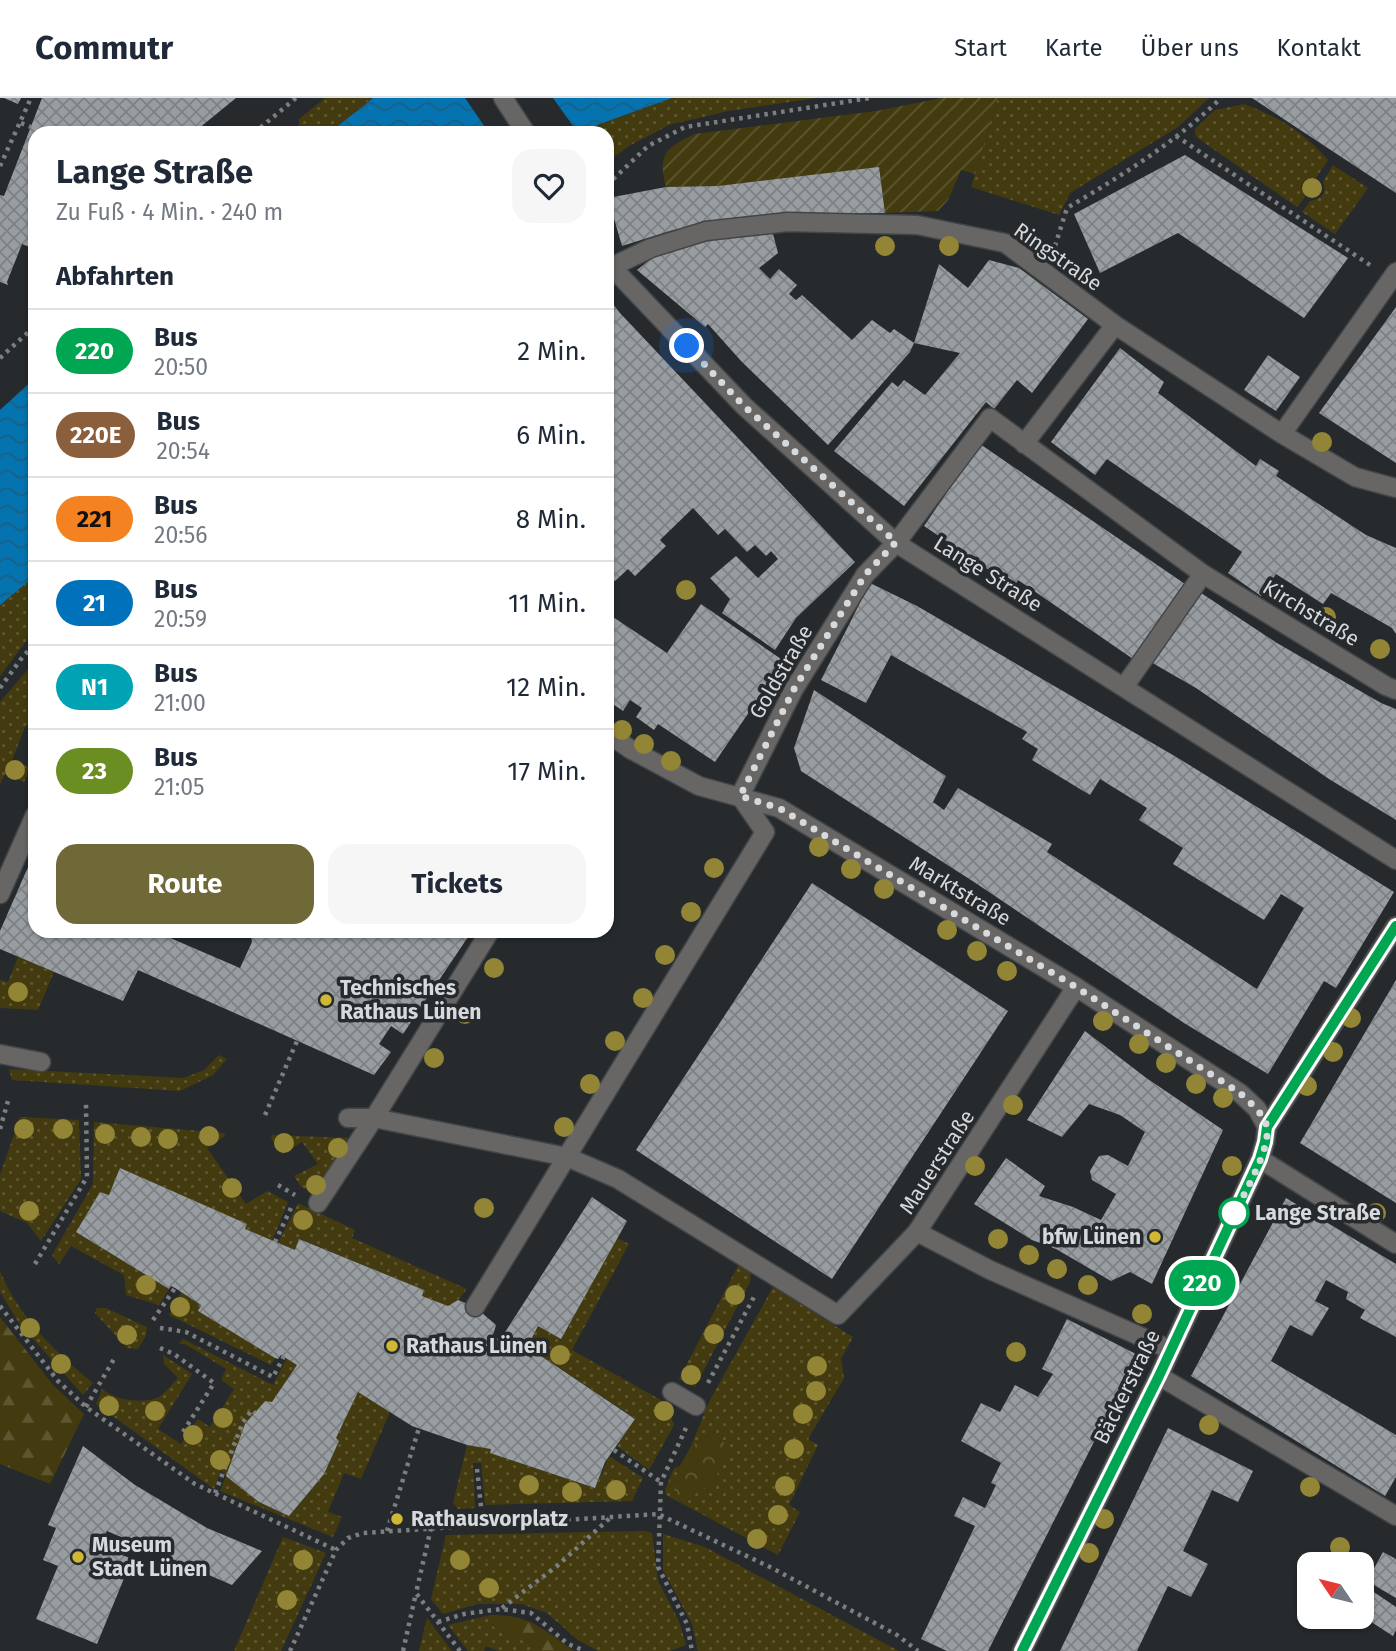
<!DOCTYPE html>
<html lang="de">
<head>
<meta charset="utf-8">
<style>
  :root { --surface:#fff; --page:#f6f6f7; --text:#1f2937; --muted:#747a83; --line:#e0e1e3; --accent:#6f6937 }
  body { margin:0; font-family:"Fira Sans",sans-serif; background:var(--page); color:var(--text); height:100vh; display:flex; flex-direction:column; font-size:26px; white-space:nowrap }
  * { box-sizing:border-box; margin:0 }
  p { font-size:23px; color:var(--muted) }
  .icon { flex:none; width:38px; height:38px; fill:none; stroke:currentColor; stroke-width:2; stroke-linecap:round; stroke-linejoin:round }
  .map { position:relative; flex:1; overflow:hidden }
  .drawer { position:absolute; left:28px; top:28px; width:586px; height:812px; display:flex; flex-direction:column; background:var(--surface); border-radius:21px; box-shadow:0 2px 5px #0004 }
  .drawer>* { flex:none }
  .badge { padding:0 14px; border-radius:23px; font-size:24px; line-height:46px }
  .needle { width:46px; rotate:305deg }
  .buttons { position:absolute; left:1297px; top:1454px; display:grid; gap:14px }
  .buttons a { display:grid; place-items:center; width:77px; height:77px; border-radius:14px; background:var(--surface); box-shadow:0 2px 5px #0004; font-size:35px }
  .you { position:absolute; width:35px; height:35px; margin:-18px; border:5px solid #fff; border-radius:50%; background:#1a73e8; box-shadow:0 0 0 10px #1a73e833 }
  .map>.badge { position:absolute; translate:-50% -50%; box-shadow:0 0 0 4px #fff }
  h2 { padding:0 28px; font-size:26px; line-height:63px }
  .round { display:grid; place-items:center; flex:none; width:74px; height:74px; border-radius:21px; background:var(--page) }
  .headline { display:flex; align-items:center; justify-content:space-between; height:119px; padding:0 28px }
  h1 { font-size:33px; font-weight:700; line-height:52px }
  .action { display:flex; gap:14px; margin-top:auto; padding:14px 28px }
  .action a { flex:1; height:80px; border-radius:21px; background:var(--accent); color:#fff; font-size:28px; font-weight:700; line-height:80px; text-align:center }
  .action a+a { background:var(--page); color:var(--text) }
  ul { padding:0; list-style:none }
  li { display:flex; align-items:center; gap:21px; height:84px; padding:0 28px; border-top:2px solid var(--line) }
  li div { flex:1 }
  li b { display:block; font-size:26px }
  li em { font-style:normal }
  li .badge { min-width:77px; font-weight:700; text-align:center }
  header { display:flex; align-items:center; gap:42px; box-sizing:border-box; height:98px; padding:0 35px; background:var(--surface); border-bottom:2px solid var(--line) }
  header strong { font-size:33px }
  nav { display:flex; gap:38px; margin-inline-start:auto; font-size:24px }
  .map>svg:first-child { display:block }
  .grass { fill:url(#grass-dots) }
  .forest { fill:url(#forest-firs) }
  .park { fill:url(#park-crowns) }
  .garden { fill:url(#garden-furrows) }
  .water { fill:url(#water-waves) }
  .pier { fill:#262a2d }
  .building { fill:url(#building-cross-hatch) }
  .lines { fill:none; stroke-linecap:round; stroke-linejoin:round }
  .service-casing { stroke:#424649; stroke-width:21 }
  .pedestrian-casing { stroke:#424649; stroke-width:21 }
  .minor-casing { stroke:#424649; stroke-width:21 }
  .path { stroke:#7c7f82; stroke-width:4.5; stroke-dasharray:3.5 5; stroke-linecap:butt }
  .service { stroke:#676664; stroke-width:18 }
  .pedestrian { stroke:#676664; stroke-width:18 }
  .minor { stroke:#676664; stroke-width:18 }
  .tree { fill:#938536 }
  .line-casing { stroke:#fff; stroke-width:16 }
  .line { stroke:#00a651; stroke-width:10 }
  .walk { stroke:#d7dadc; stroke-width:7; stroke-dasharray:0 12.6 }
  .poi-dot { fill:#d1b736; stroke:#262a2d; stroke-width:2.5 }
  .stop-dot { fill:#fff; stroke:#00a651; stroke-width:3.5 }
  .labels { text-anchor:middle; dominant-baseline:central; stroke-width:7; stroke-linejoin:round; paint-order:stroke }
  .street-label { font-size:21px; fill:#d7dadc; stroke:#262a2d }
  .poi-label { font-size:21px; font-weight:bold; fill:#d7dadc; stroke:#262a2d; text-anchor:start }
  .stop-label { font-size:21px; font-weight:bold; fill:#d7dadc; stroke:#262a2d; text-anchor:start }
</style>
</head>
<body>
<header>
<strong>Commutr</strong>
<nav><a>Start</a><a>Karte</a><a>Über uns</a><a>Kontakt</a></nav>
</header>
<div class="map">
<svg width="1396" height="1553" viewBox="0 0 1396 1553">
  <defs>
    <pattern id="grass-dots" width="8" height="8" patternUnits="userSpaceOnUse" patternTransform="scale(1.75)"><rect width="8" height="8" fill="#433b0f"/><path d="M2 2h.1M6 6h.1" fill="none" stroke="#5d5731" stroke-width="1.8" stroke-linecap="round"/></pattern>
    <pattern id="forest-firs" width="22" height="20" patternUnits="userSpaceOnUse" patternTransform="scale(1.75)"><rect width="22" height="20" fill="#433b0f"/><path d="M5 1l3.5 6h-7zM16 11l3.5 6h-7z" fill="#5d5731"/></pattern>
    <pattern id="park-crowns" width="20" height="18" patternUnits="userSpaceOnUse" patternTransform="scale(1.75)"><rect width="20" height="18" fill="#433b0f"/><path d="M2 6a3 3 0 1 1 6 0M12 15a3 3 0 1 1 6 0" fill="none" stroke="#5d5731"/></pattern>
    <pattern id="garden-furrows" width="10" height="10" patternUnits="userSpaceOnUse" patternTransform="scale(1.75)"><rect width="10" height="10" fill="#433b0f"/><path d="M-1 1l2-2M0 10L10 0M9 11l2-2" fill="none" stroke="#5d5731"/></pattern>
    <pattern id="water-waves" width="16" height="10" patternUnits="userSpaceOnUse" patternTransform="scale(1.75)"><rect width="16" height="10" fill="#0473b0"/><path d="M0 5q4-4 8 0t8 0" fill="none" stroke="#1c5f84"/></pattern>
    <pattern id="building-cross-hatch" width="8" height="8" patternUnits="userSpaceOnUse" patternTransform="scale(1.75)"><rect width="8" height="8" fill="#989da1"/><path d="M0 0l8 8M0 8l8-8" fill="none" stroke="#7e8184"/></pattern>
  </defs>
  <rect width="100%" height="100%" fill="#262a2d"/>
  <path class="grass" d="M325,0H372L329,35H292L299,27V21Z
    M672,0H817L728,13L669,27L629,48L607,64V35H587L597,27Z
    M998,0H1209L1178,29L1070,95L1059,117L971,89Z
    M1244,6C1279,19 1303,34 1328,62L1316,80C1308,79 1304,81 1301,88L1305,99L1297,109L1196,39L1195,31L1215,12Z
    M1333,67L1368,90L1335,136L1302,114L1310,103C1321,101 1328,95 1323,84Z
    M35,478V535L27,542L0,578V507Z
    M35,563V606L30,618L35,621V631L26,627L12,662L30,670L24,684L5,676L0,686V604Z
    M18,859L54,874L38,912L0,910V882L8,884Z
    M219,957L227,961L213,977L180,993L12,982L9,971L184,980L204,972Z
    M20,1019L79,1022L81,1081L41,1143L27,1125L0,1113V1077Z
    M94,1024L224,1035L225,1038L207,1050L246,1106L267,1093L288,1104L272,1143L245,1131L247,1126L100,1094L76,1134L169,1191L159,1207L126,1197L124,1177L71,1148L59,1166L52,1157L93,1086Z
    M271,1037L349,1040L350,1044L318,1096L301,1089L294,1078L318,1066L302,1044L282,1056L272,1042Z
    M298,1105L355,1132L352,1140L467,1191L458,1202L448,1208L422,1198L424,1192L300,1141L295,1152L278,1145Z
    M617,1140L629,1146L572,1252L666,1305L674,1327L649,1372L617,1348L635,1320L535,1254L531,1260L524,1255L538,1228L561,1241Z
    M739,1166L751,1173L750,1184L695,1289L679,1281Z
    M0,1173C18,1218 56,1255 93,1285L83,1297L19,1225L0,1194Z
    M773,1189L853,1239L841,1261L844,1280L808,1341L818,1347L789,1407L800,1414L778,1457L666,1397L665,1392L674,1370L680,1368L673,1396L712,1385L730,1352L714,1334L691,1348L709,1304Z
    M181,1194L201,1207L198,1213L275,1260L271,1267L169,1217Z
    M97,1210H106L147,1229L146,1238L138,1251L127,1250L95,1215Z
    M183,1241L273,1287L287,1260L297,1267L272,1304L265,1303L227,1378L259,1404L289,1418L324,1376L338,1344L336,1340L358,1294L390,1314L361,1381L344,1375L328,1414L342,1419L333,1439L220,1393L226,1378L221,1372L214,1391L96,1306L102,1291C115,1302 141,1306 157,1300C165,1296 172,1286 178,1280L164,1266L163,1257L192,1276L158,1331L181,1346L198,1321L210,1329L234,1291L221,1282L226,1271L185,1246H179Z
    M467,1347L491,1351L490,1355L595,1390L609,1358L643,1380L632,1403L485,1407L481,1365H473L475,1410L458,1411L453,1405Z
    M645,1433L652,1435L658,1483L679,1523L686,1547L670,1553H598L578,1542L547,1515L522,1506H478L443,1516L431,1501L446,1437Z
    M663,1436L705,1449L899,1553H698L692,1526L663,1472Z
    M283,1439L326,1455L281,1553H234Z
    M490,1517L495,1531L531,1546L535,1553H498L486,1548L484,1553H468L448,1527Z
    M427,1520L452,1553H419Z"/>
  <path class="forest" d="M0,1219L53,1287L84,1316L50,1386L0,1366Z
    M490,1517C531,1517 541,1530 574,1553H535L531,1546L495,1531Z"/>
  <path class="park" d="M714,1334L731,1352L712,1385L684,1404L673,1396L680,1368L691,1348Z"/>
  <path class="garden" d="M942,0H998L975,76L961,72L948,102L938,113L885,115L879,70L718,88L666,89C657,57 666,49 695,36L876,13Z"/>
  <path class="water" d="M373,0H672L597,27L587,35H329Z
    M35,280V478L0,507V312Z"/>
  <path class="pier" d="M465,0H553L578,35H489Z"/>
  <path class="building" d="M4,0H21L18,6Z
    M42,0H236L193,35H35V151L22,146L7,184L8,187L0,184V97L4,98Z
    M1252,0H1396V95Z
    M1185,57L1348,160L1304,220L1178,135L1100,175L1074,116Z
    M879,69L885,115L785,116L723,123L673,132L622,148L608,100L666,89L718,88Z
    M772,132L778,155L759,170L770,181L779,171L797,187L789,196L796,202L802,197L852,242L872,222L890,235L894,231L914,245L910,254L828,347L742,264L708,226L705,229L637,172L652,160L689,142Z
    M989,162L1019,170L1088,221L1032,295L1017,282L994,311L986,304L904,408L834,353L892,284L898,289L904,282L925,297L960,255L914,245L939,166L968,190Z
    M607,198L620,215L855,464L796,520L775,552L722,515L730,501L710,480L736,458L758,480L778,461L771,453L766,458L755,447L747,454L725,431L718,437L693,410L660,442L666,448L635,478L628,471L615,483L607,476Z
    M1396,209V365L1319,315Z
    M1120,250L1164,284L1158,295L1256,368L1260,361L1279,373L1276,378L1366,437L1396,450V536L1392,530L1331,495L1323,506L1276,476L1261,498L1228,475L1242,454L1107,361L1095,377L1051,344Z
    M1268,257L1300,279L1276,313L1244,292Z
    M980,346L1188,488L1136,563L1018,482L1014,489L924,428Z
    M870,485L917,508L1178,660L1394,794L1336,890L1324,883L1268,976L1184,925L974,784L801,673L794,650L814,592L946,678L933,704L944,712L958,690L1052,746L1047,754L1257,891L1304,810L1281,796L1264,822L1173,766L1183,750L1139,722L1147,710L1100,681L1090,697L1032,662L1038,651L1022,641L1027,634L891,557L866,605L821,582Z
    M1198,493L1277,545L1381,605L1396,611V722L1329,681L1196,590L1149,563Z
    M701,506L784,563L715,664L658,626L654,632L636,619L642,610L630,602L623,613L607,602V515L667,555Z
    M35,753V833H154L240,870L252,844L250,833H472L403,936L391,928L379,946L391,954L374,977L138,872L123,903L0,851V833Z
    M812,785L1008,913L832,1181L636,1052Z
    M1396,882V1105L1300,1045Z
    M1085,933L1145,979L1223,1032L1152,1186L1130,1174L1111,1183L1056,1151L1032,1142L974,1106L1006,1060L1045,1088L1039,1098L1073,1109L1101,1122L1116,1096L1092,1082L1090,1073L1099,1058L1108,1057L1128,1068L1145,1034L1120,1017L1089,1006L1062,1039L1027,1022Z
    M120,1070L247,1126L245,1131L295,1152L299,1141L424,1192L422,1198L448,1208L458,1202L475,1209L496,1227L493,1237L500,1242L592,1099L627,1123L561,1241L538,1228L524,1255L531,1260L535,1254L635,1321L605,1364L595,1390L490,1355L491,1351L467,1347L412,1328L358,1294L336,1340L339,1343L324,1376L289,1418L259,1404L226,1378L245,1326L265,1303L272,1304L297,1267L281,1257L278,1261L275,1260L198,1213L201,1207L175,1190L171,1188L169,1191L76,1134L100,1094L109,1097Z
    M1286,1100L1396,1166V1239L1360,1220L1365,1212L1346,1201L1348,1194L1326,1182L1315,1203L1329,1210L1312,1238L1290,1227L1271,1263L1396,1337V1379L1385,1398L1191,1278Z
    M1067,1221L1138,1257L988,1553H947L921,1541L975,1428L954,1418L963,1399L985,1410L996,1387L991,1385L1001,1365L961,1343L981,1305L1000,1314L1015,1287L1038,1299L1053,1276L1042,1271Z
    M1168,1330L1253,1373L1238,1404L1212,1392L1183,1453L1208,1466L1191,1499L1168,1488L1137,1553H1060Z
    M83,1348L135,1387L207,1430L262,1453L232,1487L107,1433L100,1448L132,1461L97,1546L36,1521L58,1468L43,1462L56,1430L48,1427Z
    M1383,1454L1396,1461V1500L1367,1483Z
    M1362,1486L1396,1509V1532L1393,1538L1362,1518Z"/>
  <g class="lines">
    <g class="service-casing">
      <path id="service" d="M0,796L35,717"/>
    </g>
    <g class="pedestrian-casing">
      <path id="pedestrian" d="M503,0L526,35
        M607,164L744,308L896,445L1396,762
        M611,169L651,150L706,133
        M1124,589L1203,476
        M607,635L630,651L699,688L779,710L1076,889L1240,995L1257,1011L1267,1029L1396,828
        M348,1020H374L490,833
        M318,1105L374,1020L567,1059L618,1081L838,1217L917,1134
        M475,1209L765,734L740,698L794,591L865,477L896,445L990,320
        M672,1294L696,1308"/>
    </g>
    <g class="minor-casing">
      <path id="minor" d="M706,133L788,124L917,127L1005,145L1115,227L1282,336L1355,379L1396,390
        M990,320L1203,476L1386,588L1396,592
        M1282,336L1396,174
        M1024,346L1115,227
        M1076,889L917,1134L990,1172L1171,1252
        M0,956L41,964
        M1260,1061L1396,1146
        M1159,1278L1396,1418
        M1022,1553L1159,1278L1260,1061L1265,1044L1267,1029"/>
    </g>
    <path class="path" d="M21,25L31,29
      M254,35L296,0
      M1176,38L1370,167
      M0,68L31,0
      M607,87L648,48L685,29L870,0
      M1055,148L1067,110C1121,78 1176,44 1221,0
      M0,260L35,228
      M0,590L24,557L35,547
      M265,1017L297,943
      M0,1031L8,1003
      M278,1087L295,1097
      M275,1144L291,1110
      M35,1166L87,1079L86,1005
      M0,1208L58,1283L86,1309L195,1386L336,1452
      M153,1222L175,1190
      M160,1230L186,1234L273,1279L284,1258
      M160,1250L174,1256L214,1285L183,1334
      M708,1285L755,1197
      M86,1309L114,1261
      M686,1330L661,1384L658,1469L687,1526L692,1553
      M614,1352L661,1384
      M477,1371L483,1427
      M215,1395L243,1324L252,1312L255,1315
      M431,1430L416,1495L460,1553
      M387,1433L419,1330
      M502,1510L557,1468L611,1419
      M438,1524L464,1516L501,1511L531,1515L568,1546L585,1553
      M290,1553L336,1452L348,1440L363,1435L658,1416L772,1470L897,1537L918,1553
      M403,1553L416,1495"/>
    <use href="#service" class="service"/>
    <use href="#pedestrian" class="pedestrian"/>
    <use href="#minor" class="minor"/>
  </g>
  <g class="tree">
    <circle cx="1312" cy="90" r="10"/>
    <circle cx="885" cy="148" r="10"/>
    <circle cx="949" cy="148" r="10"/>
    <circle cx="1322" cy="344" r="10"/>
    <circle cx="686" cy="492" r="10"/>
    <circle cx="1326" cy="519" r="10"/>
    <circle cx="1380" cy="551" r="10"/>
    <circle cx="622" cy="632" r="10"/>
    <circle cx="644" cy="646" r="10"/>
    <circle cx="671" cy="663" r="10"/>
    <circle cx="15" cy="672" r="10"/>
    <circle cx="819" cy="749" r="10"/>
    <circle cx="714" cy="770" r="10"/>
    <circle cx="851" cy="771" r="10"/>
    <circle cx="884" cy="791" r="10"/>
    <circle cx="691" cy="814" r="10"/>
    <circle cx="947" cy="832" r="10"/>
    <circle cx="977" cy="853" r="10"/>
    <circle cx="665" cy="857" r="10"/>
    <circle cx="494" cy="870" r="10"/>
    <circle cx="1007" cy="873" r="10"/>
    <circle cx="18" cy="894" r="10"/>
    <circle cx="643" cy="900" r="10"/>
    <circle cx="465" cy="916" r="10"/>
    <circle cx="1351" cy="920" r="10"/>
    <circle cx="1103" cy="923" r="10"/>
    <circle cx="615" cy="943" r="10"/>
    <circle cx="1139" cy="946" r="10"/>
    <circle cx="1333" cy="954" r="10"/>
    <circle cx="434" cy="960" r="10"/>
    <circle cx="1166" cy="965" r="10"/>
    <circle cx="590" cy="986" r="10"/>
    <circle cx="1196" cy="986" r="10"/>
    <circle cx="1307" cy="988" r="10"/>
    <circle cx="1223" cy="1000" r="10"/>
    <circle cx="1013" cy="1007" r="10"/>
    <circle cx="564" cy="1029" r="10"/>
    <circle cx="24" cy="1031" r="10"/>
    <circle cx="63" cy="1031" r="10"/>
    <circle cx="105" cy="1036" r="10"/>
    <circle cx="209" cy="1038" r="10"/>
    <circle cx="141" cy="1039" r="10"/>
    <circle cx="168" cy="1041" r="10"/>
    <circle cx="284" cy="1045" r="10"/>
    <circle cx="338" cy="1050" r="10"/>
    <circle cx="975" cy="1068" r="10"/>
    <circle cx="1232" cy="1068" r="10"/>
    <circle cx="316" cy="1087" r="10"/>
    <circle cx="232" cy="1090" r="10"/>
    <circle cx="484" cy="1110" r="10"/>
    <circle cx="29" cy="1113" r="10"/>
    <circle cx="1376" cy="1115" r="10"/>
    <circle cx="303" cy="1122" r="10"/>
    <circle cx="998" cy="1141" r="10"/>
    <circle cx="1029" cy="1157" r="10"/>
    <circle cx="1057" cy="1171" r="10"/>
    <circle cx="1175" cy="1180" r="10"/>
    <circle cx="146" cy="1187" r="10"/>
    <circle cx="1088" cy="1187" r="10"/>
    <circle cx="735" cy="1197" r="10"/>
    <circle cx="180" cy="1209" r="10"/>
    <circle cx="1142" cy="1216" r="10"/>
    <circle cx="30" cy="1230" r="10"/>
    <circle cx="714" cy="1236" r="10"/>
    <circle cx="127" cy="1237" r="10"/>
    <circle cx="1016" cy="1254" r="10"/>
    <circle cx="560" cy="1257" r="10"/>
    <circle cx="61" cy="1266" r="10"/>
    <circle cx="817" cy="1268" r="10"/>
    <circle cx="691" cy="1277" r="10"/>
    <circle cx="816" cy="1293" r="10"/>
    <circle cx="109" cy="1308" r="10"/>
    <circle cx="155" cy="1313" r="10"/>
    <circle cx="664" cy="1313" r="10"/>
    <circle cx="803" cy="1316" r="10"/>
    <circle cx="223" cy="1320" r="10"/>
    <circle cx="1209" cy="1327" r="10"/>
    <circle cx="193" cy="1337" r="10"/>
    <circle cx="794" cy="1351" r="10"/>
    <circle cx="220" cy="1362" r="10"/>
    <circle cx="529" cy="1387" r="10"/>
    <circle cx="785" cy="1388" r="10"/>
    <circle cx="1310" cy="1389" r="10"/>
    <circle cx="616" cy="1392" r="10"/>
    <circle cx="572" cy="1394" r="10"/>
    <circle cx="778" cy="1417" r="10"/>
    <circle cx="1104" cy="1421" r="10"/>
    <circle cx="757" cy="1441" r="10"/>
    <circle cx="1340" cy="1449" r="10"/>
    <circle cx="1089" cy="1455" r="10"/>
    <circle cx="303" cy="1462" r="10"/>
    <circle cx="460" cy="1462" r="10"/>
    <circle cx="489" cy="1490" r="10"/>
    <circle cx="287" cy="1502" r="10"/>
  </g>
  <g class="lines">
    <g class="line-casing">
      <path id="line" d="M1022,1553L1159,1278L1260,1061L1265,1044L1267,1029L1396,828"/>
    </g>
    <use href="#line" class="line"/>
    <path class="walk" d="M687,248L744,308L896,444L865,477L794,591L740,698L779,710L1076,889L1240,995C1249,1004 1265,1016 1267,1030C1270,1053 1243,1097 1233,1118L1234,1115"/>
  </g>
  <g class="poi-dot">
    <circle cx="326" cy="902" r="7"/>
    <circle cx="1155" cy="1139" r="7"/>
    <circle cx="392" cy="1248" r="7"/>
    <circle cx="397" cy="1421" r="7"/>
    <circle cx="78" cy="1459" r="7"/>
  </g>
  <circle class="stop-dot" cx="1234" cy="1115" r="14"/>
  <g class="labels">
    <g class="street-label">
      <text transform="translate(1058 159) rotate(35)">Ringstraße</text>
      <text transform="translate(988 476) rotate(32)">Lange Straße</text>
      <text transform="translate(1311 515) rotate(31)">Kirchstraße</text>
      <text transform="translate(781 574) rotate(-60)">Goldstraße</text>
      <text transform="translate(960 793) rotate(31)">Marktstraße</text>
      <text transform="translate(937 1064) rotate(-57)">Mauerstraße</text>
      <text transform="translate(1127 1289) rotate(-64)">Bäckerstraße</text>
    </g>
    <g class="poi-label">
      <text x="340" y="890">Technisches<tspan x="340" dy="24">Rathaus Lünen</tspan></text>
      <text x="1141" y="1139" text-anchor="end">bfw Lünen</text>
      <text x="406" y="1248">Rathaus Lünen</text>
      <text x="411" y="1421">Rathausvorplatz</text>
      <text x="92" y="1447">Museum<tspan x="92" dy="24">Stadt Lünen</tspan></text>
    </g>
    <g class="stop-label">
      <text x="1255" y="1115">Lange Straße</text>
    </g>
  </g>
</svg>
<div class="buttons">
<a><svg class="needle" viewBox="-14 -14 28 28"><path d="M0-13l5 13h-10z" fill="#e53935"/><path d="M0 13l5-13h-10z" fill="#747a83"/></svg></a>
</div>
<div class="you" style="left:687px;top:248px"></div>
<b class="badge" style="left:1202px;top:1185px;background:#00a651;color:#fff">220</b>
<section class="drawer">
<div class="headline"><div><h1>Lange Straße</h1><p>Zu Fuß · 4 Min. · 240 m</p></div><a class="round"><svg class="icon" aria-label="heart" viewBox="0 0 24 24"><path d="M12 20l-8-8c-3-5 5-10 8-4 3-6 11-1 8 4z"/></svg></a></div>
<h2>Abfahrten</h2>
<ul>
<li><span class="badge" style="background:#00a651;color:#fff">220</span><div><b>Bus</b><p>20:50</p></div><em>2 Min.</em></li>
<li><span class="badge" style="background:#8b5e3c;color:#fff">220E</span><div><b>Bus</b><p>20:54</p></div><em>6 Min.</em></li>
<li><span class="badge" style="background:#f58220;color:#111">221</span><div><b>Bus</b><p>20:56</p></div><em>8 Min.</em></li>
<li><span class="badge" style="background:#0072bc;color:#fff">21</span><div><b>Bus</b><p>20:59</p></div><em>11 Min.</em></li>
<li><span class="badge" style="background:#00a3b4;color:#fff">N1</span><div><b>Bus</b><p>21:00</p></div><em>12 Min.</em></li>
<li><span class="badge" style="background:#6b8e23;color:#fff">23</span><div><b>Bus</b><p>21:05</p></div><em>17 Min.</em></li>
</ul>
<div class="action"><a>Route</a><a>Tickets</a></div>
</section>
</div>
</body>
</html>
